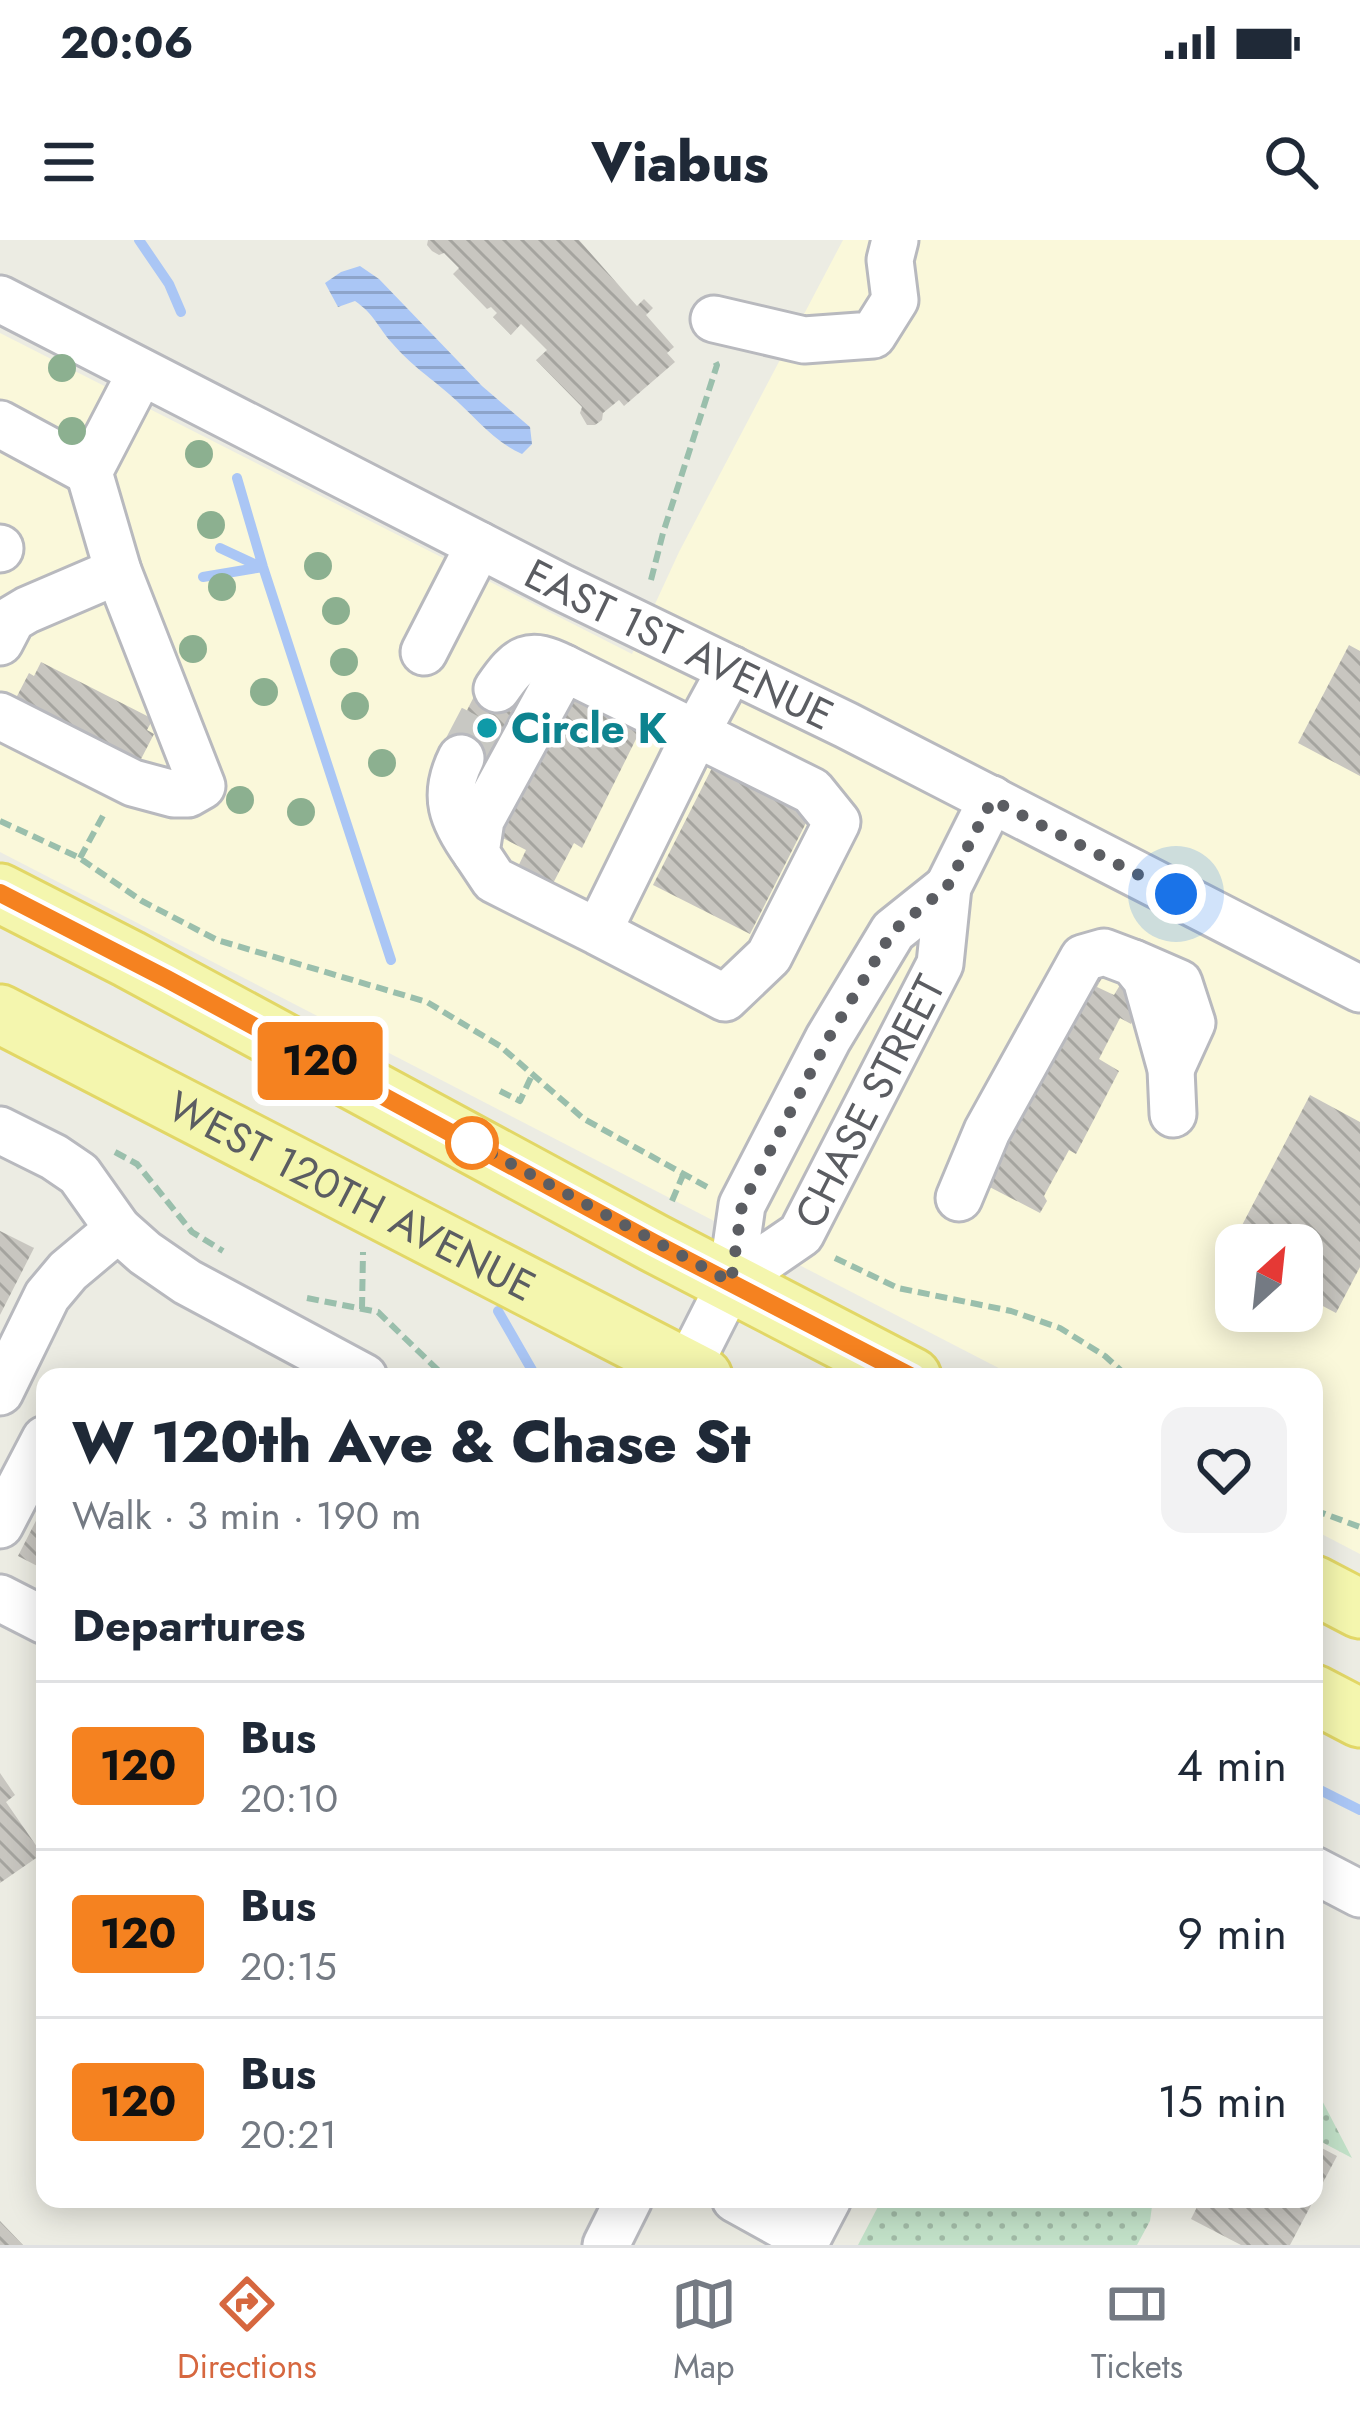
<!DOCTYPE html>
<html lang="en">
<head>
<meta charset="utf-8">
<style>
  :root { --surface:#fff; --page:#f2f2f3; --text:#1f2937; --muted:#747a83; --line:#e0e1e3; --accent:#d6673f }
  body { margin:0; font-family:Jost,sans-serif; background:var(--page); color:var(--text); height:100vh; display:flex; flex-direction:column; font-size:45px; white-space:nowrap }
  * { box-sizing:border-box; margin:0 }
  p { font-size:39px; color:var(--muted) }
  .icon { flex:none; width:66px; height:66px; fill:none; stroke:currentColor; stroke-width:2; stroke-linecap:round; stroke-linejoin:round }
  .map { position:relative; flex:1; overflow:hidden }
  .panel { position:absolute; left:36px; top:1128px; width:1287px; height:840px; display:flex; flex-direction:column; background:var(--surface); border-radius:24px; box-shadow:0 6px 30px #0003 }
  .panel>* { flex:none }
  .badge { padding:0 24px; border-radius:9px; font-size:42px; line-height:78px }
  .needle { width:78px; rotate:27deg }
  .fabs { position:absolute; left:1215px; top:984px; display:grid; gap:24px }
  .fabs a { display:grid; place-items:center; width:108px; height:108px; border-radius:24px; background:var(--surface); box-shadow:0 6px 30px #0003; font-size:60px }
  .you { position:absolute; width:60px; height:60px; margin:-30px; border:9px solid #fff; border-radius:50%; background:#1a73e8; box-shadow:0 0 0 18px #1a73e833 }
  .map>.badge { position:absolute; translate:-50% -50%; box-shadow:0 0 0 6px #fff }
  h2 { padding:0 36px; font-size:45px; line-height:108px }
  .round { display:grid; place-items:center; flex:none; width:126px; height:126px; border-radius:24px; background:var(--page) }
  .overview { display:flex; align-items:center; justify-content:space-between; height:204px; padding:0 36px }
  h1 { font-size:57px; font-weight:800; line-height:90px }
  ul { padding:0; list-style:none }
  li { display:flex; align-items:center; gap:36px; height:168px; padding:0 36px; border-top:3px solid var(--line) }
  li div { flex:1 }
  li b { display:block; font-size:45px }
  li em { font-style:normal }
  li .badge { min-width:132px; font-weight:700; text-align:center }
  .status { display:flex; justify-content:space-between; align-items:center; height:84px; padding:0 60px; background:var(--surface); direction:ltr }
  .status svg { height:33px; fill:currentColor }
  header { display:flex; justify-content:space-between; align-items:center; height:156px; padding:0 36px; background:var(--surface); font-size:54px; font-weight:800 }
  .dock { display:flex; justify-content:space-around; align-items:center; height:168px; border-top:3px solid var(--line); background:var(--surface); font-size:33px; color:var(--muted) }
  .dock a { display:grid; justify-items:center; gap:6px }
  .dock .on { color:var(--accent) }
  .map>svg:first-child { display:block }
  .commercial { fill:#faf8da; fill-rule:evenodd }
  .grass { fill:url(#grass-dots) }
  .water { fill:url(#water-rules) }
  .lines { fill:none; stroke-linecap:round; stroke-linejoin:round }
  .stream { stroke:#aac6f5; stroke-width:10 }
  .building { fill:url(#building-back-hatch) }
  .minor-tunnel { stroke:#c8c8c3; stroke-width:45; stroke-dasharray:45 22; stroke-linecap:butt }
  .minor-casing { stroke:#b8b9be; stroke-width:51 }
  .major-casing { stroke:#e2d766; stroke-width:63 }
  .path { stroke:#9abfac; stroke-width:6; stroke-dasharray:12 6; stroke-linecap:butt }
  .minor { stroke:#fff; stroke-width:45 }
  .major { stroke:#f4f6ae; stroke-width:57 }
  .tree { fill:#8cb090 }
  .line-casing { stroke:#fff; stroke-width:27 }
  .line { stroke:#f58220; stroke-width:18 }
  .walk { stroke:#5b5d62; stroke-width:12; stroke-dasharray:0 21.6 }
  .culture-dot { fill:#0f9aa8; stroke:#fff; stroke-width:4.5 }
  .stop-dot { fill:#fff; stroke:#f58220; stroke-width:6 }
  .labels { text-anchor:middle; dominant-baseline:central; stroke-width:9; stroke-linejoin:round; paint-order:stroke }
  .street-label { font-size:42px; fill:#5b5d62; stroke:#fff }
  .culture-label { font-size:42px; font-weight:bold; fill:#0d838f; stroke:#fff; text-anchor:start }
</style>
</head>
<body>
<div class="status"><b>20:06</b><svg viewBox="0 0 49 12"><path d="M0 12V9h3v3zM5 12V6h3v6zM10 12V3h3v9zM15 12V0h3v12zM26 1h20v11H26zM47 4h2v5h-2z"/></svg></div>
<header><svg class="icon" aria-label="menu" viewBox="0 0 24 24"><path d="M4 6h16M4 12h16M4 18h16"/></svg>Viabus<svg class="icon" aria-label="search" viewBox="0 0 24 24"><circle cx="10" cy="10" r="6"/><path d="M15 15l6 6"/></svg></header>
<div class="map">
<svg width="1360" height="2005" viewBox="0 0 1360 2005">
  <defs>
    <pattern id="grass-dots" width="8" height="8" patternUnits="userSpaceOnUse" patternTransform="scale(3)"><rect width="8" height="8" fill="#c2e1c8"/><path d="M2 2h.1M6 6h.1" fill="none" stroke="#a1baa6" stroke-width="1.8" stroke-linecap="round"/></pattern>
    <pattern id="water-rules" width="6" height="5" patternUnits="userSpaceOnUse" patternTransform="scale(3)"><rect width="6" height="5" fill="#aac6f5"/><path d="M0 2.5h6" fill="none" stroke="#8da4ca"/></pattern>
    <pattern id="building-back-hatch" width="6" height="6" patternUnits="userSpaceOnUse" patternTransform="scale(3)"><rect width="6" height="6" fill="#c8c6c0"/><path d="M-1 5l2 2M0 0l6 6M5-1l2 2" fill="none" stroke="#a5a49f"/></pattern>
  </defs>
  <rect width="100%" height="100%" fill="#ecece3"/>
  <path class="commercial" d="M843,0H1360V1314L1314,1290V1137H1016L0,612V93L632,414L679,312ZM1236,1005H1302V1071H1236Z"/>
  <path class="grass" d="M1314,1845L1352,1918L1314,1898Z
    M882,1959H1153L1150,1981L1137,2005H858Z"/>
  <path class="water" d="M360,26L379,39L482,146L530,187L532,204L522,214C492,201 473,174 449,154C427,135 411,125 392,103C377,86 375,75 355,61L338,67L325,43L341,32Z"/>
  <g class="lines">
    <path class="stream" d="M139,0L169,44L181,72
      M237,238L263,327L391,720
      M220,308L261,327
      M203,337L263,327
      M498,1071L536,1137
      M1314,1547L1360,1570"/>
  </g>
  <path class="building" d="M428,0H579L637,66L644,59L653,68L646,75L674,107L667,113L675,122L624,166L619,160L603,173L602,180L595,185H587L580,173L582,167L536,120L547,110L521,84L511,95L493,77L497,73L491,67L487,69L453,34L459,28L444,13L439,15L432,11L427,5Z
    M1349,405L1360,411V536L1298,503Z
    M41,422L153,479L147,490L154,494L140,521L17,474L23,461L16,458L29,433L34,436Z
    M482,441L528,465L493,534L446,511Z
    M571,452L641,489L582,608L574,603L547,655L513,637L526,610L499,596Z
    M716,520L813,569L750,694L653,645Z
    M1076,722L1103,736L1097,747L1114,755L1120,745L1144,758L1131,784L1120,778L1099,819L1119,831L1076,914L1069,910L1044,956L1047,961L1040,973L978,941Z
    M1310,855L1360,882V1027L1336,1073L1302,1055V1005H1236V1021L1226,1016Z
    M0,991L34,1008L0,1075Z
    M45,1263V1330L18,1316Z
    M0,1533L15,1555L6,1562L42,1614L0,1643Z
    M1314,1904L1337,1916L1290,2005H1241L1191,1979L1201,1959H1314Z
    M0,1981L23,2005H0Z"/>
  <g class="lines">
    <path class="minor-tunnel" d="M461,518L497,449"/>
    <g class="minor-casing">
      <g id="minor">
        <path id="s1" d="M0,59L561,347L846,485L1360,749"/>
        <path d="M714,79L804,100L873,95L895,60L890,20L895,0"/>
        <path d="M0,184L89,232"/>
        <path d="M0,308V309"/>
        <path d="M0,402L12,379L27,370L118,331"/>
        <path d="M424,412L479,305"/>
        <path d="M497,449C519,417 529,410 564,428"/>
        <path d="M0,476L133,543L174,554H188L202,546L118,331L89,232L141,132"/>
        <path d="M461,518C442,556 452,580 476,613"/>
        <path d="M598,692L494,640L476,613L481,580L564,428L812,551L837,582L769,716L725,758L598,692L695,495L731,429"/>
        <path d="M1133,723L1179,743L1192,783L1171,829"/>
        <path d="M0,890L54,917L79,934L118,989L145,1013L187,1042L364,1137"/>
        <path d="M959,958L987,891L1083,718L1104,712L1133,723L1146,739L1171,829L1173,874"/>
        <path id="s2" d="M731,1042L801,994L940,724L948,647L992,559"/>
        <path d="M683,1137L731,1042L742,965L828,799L893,691L948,647"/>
        <path d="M0,1152L47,1056L68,1031L118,989"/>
        <path d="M0,1285L45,1199"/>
        <path d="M0,1358L45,1381"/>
        <path d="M1314,1630L1360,1654"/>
        <path d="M735,1959L807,1999L828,1959"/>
        <path d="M606,2005L629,1959"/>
      </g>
    </g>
    <g class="major-casing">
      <g id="major">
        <path d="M0,653L129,719L654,1003L912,1137"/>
        <path id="s3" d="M0,774L703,1137"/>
        <path d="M1314,1345L1360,1369"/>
        <path d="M1314,1454L1360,1478"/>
      </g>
    </g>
    <path class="path" d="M651,340L663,293L717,125L715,121
      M0,581L78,617L142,661L217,700L427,762L500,806L584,879L709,948
      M80,618L105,572
      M500,851L520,861L532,835
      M115,912L137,924L192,992L223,1011
      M672,961L683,935
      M835,1018L898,1048L1011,1071L1060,1088L1105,1116L1128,1137
      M307,1058L378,1072L445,1137
      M362,1069L363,1012
      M1314,1270L1360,1287"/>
    <use href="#minor" class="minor"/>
    <use href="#major" class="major"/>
  </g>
  <g class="tree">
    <circle cx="62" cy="128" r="14"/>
    <circle cx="72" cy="191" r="14"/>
    <circle cx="199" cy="214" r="14"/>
    <circle cx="211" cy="285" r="14"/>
    <circle cx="318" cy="326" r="14"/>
    <circle cx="222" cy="347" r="14"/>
    <circle cx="336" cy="371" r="14"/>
    <circle cx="193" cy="409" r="14"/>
    <circle cx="344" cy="422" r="14"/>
    <circle cx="264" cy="452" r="14"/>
    <circle cx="355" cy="466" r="14"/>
    <circle cx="382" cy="523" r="14"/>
    <circle cx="240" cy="560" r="14"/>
    <circle cx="301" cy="572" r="14"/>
  </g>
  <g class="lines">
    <g class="line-casing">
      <path id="line" d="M0,653L167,739L654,1003L912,1137"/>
    </g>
    <use href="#line" class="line"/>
    <path class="walk" d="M472,903L463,898L731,1042L742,965L828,799L893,691L947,647L992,560L1176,654"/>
  </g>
  <circle class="culture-dot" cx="487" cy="488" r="12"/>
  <circle class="stop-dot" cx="472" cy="903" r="24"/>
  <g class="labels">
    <g class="street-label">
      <text stroke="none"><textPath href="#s1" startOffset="762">EAST 1ST AVENUE</textPath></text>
      <text stroke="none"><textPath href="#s2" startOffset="234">CHASE STREET</textPath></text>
      <text stroke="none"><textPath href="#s3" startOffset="396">WEST 120TH AVENUE</textPath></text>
    </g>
    <g class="culture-label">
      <text x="511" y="488">Circle K</text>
    </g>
  </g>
</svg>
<div class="fabs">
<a><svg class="needle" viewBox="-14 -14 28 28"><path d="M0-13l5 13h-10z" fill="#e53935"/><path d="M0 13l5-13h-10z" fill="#747a83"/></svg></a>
</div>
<div class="you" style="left:1176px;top:654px"></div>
<b class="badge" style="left:320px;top:821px;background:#f58220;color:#111">120</b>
<section class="panel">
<div class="overview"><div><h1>W 120th Ave &amp; Chase St</h1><p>Walk · 3 min · 190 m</p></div><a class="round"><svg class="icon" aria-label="heart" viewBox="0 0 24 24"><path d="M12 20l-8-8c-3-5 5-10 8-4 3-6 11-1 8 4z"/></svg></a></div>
<h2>Departures</h2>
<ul>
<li><span class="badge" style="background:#f58220;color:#111">120</span><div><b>Bus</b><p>20:10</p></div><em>4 min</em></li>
<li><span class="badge" style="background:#f58220;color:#111">120</span><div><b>Bus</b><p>20:15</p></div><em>9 min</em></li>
<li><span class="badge" style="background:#f58220;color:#111">120</span><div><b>Bus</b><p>20:21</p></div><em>15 min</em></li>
</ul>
</section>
</div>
<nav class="dock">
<a class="on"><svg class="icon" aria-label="directions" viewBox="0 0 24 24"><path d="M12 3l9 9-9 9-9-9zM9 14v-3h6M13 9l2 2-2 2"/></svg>Directions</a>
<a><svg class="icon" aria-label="map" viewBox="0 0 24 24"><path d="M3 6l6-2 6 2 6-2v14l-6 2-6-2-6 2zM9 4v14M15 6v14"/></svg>Map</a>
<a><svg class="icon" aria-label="tickets" viewBox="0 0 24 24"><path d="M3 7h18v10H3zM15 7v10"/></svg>Tickets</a>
</nav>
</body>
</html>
